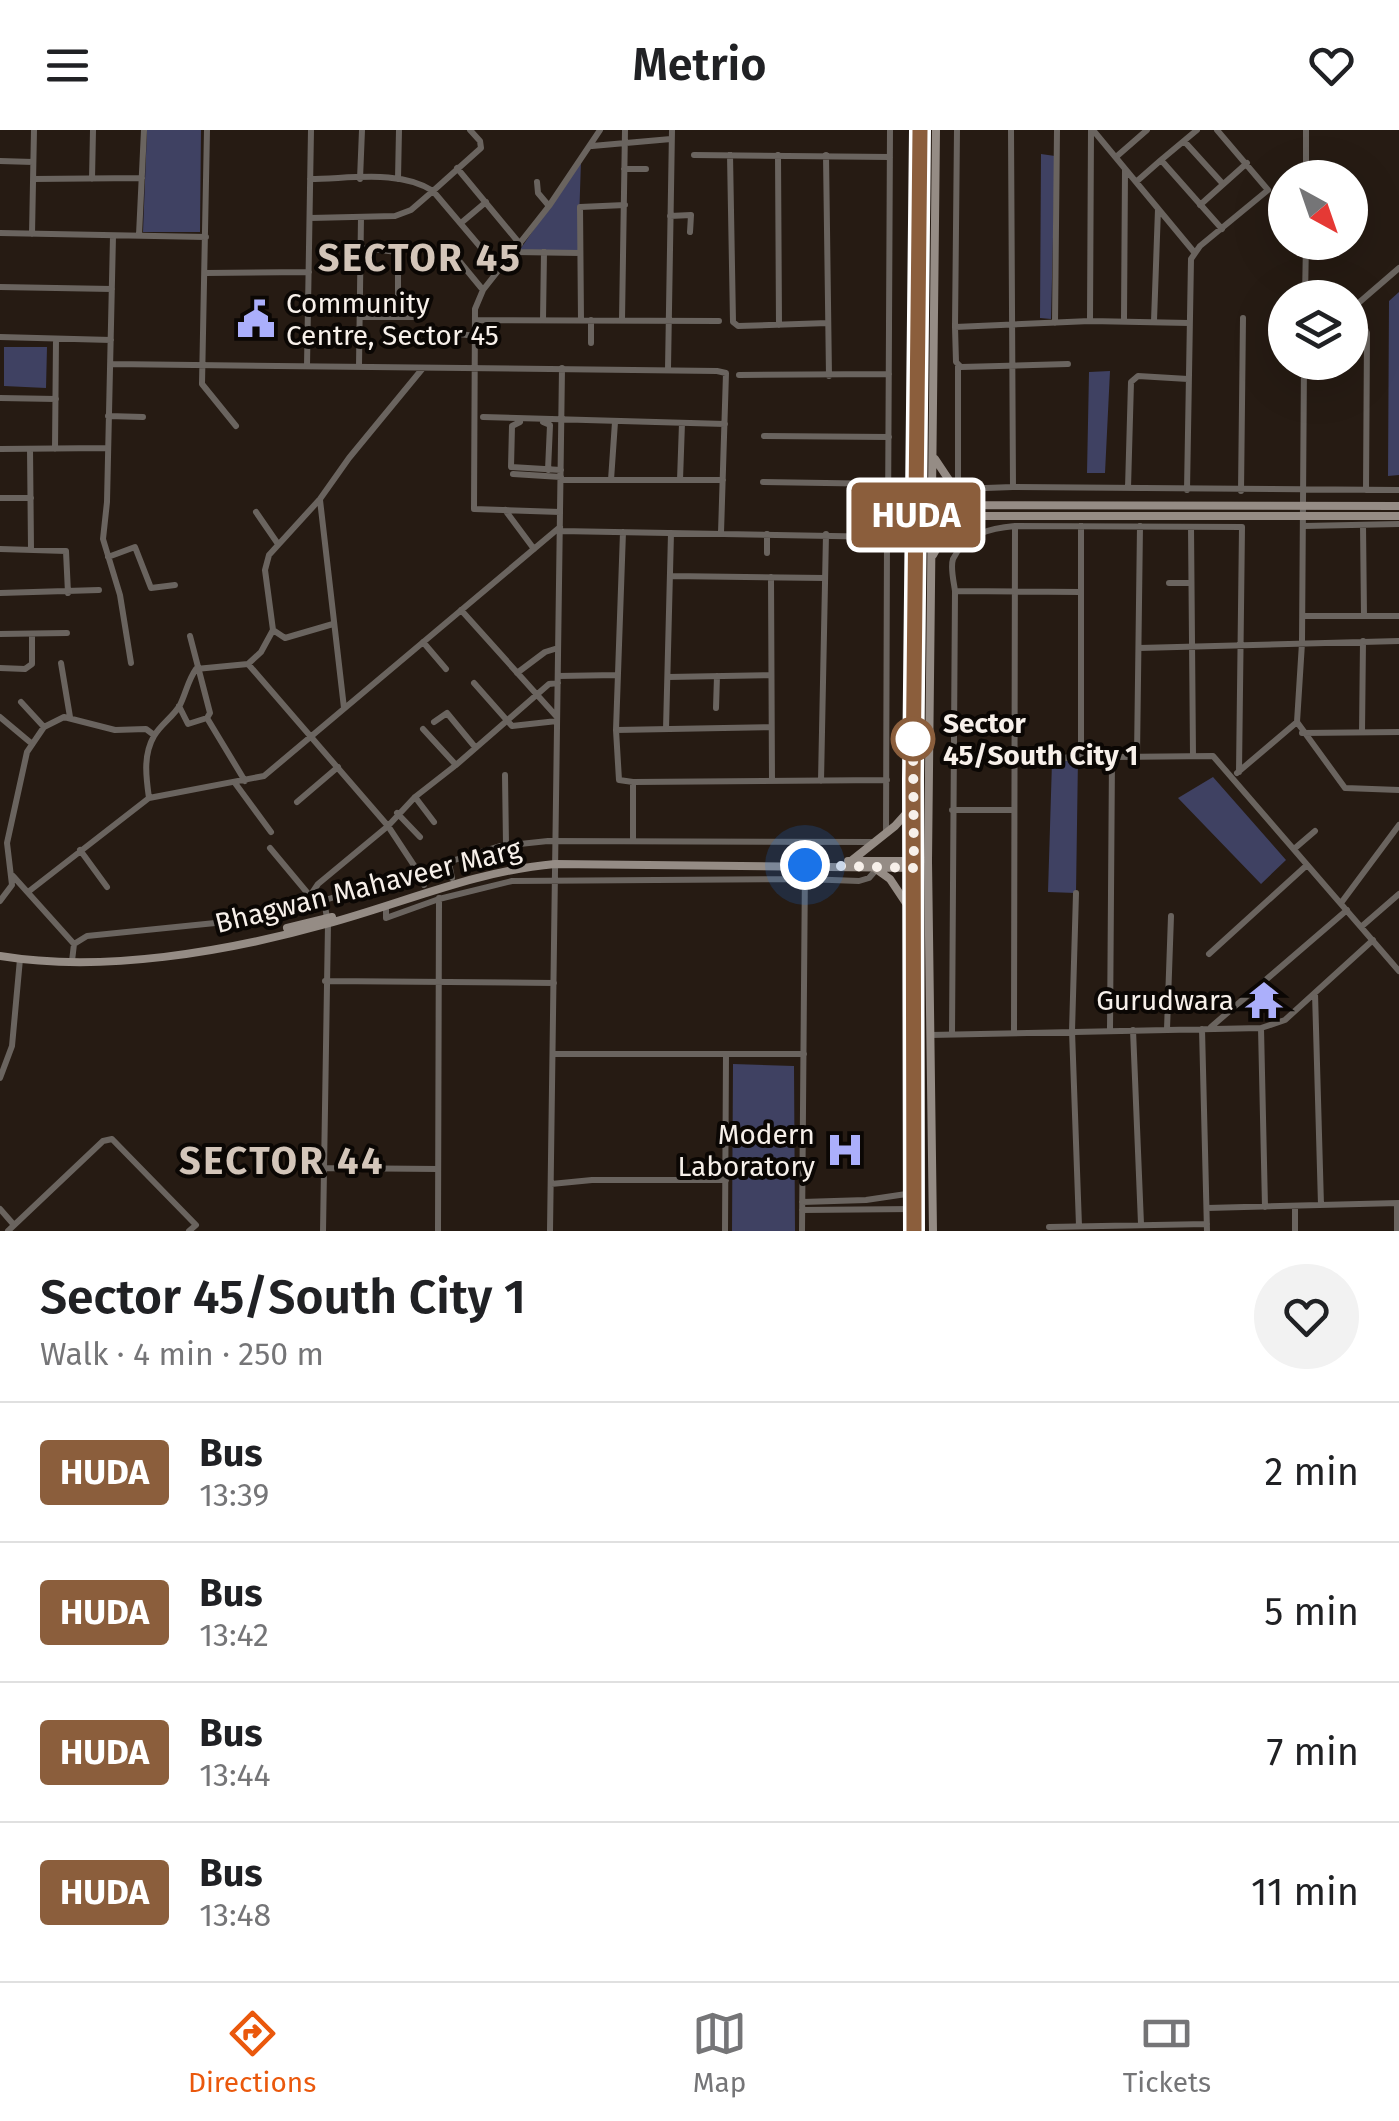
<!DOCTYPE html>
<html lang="en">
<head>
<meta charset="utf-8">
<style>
  :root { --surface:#fff; --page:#f2f2f2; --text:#202124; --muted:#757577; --line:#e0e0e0; --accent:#ea580c }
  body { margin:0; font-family:"Fira Sans",sans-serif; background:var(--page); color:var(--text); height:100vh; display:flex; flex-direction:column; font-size:38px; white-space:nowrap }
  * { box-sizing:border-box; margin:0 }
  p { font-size:32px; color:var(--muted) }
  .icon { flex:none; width:55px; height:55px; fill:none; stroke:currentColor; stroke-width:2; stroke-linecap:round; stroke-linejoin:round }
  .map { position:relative; height:1101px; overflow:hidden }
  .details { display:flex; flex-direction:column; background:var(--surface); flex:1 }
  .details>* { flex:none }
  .badge { padding:0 20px; border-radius:8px; font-size:35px; line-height:65px }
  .needle { width:65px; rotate:140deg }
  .tools { position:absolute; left:1268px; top:30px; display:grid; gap:20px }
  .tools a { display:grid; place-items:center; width:100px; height:100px; border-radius:50%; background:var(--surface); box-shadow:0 10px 40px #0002; font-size:50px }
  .you { position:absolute; width:50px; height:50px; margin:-25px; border:8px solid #fff; border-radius:50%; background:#1a73e8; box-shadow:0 0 0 15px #1a73e833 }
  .map>.badge { position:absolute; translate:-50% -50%; box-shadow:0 0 0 5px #fff }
  .round { display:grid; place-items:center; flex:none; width:105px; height:105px; border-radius:52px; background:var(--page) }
  .head { display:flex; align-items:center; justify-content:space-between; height:170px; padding:0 40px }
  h1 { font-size:48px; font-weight:600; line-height:75px }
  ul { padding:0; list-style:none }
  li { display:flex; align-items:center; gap:30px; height:140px; padding:0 40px; border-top:2px solid var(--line) }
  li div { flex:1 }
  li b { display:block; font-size:38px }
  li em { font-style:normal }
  li .badge { min-width:110px; font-weight:700; text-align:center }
  header { display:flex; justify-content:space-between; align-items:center; height:130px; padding:0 40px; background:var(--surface); font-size:45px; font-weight:600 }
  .tabs { display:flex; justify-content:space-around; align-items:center; height:140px; border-top:2px solid var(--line); background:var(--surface); font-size:28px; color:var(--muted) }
  .tabs a { display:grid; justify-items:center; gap:5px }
  .tabs .current { color:var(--accent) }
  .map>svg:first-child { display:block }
  .green { fill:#3f4162 }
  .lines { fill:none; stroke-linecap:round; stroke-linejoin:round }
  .street { stroke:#6a645f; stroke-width:6 }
  .secondary { stroke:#958c85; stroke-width:8 }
  .line-casing { stroke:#fff; stroke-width:22 }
  .line { stroke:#8b5e3c; stroke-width:15 }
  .walk { stroke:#f7f0ea; stroke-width:10; stroke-dasharray:0 18 }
  .stop-dot { fill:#fff; stroke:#8b5e3c; stroke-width:5 }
  .labels { text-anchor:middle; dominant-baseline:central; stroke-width:8; stroke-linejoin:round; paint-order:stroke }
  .poi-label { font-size:28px; fill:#f7f0ea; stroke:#0b0704; text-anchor:end }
  .stop-label { font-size:28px; font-weight:bold; fill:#f7f0ea; stroke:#0b0704; text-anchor:start }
  .street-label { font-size:28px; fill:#f7f0ea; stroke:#0b0704 }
  .district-label { font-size:38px; font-weight:bold; letter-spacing:2.5px; fill:#d3c5b9; stroke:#0b0704 }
</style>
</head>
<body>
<header><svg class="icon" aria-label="menu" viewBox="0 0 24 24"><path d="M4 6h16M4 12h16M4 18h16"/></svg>Metrio<svg class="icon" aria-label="heart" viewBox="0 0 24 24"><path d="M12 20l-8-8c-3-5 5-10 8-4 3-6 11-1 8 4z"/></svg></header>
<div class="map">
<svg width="1399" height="1101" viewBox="0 0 1399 1101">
  <rect width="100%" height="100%" fill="#261b13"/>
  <path class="green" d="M147,0H201L200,102H143Z
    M1041,24L1055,26L1051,189L1040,188Z
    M581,31L578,121H519Z
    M1399,162V345L1388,346L1389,171Z
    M4,217H47L46,258L4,256Z
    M1110,241L1105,343H1087L1089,242Z
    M1078,627L1076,763L1048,762L1052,632Z
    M1213,647L1286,730L1261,754L1178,668Z
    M733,934L794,936L795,1101H732Z"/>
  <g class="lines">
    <path class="street" d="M207,0L202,254L236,296
      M1011,0L1013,357
      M1093,0L1194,122
      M1197,0L1161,30L1222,99
      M1184,11L1223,54
      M592,16L671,9
      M694,25L890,27
      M730,25L733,192L738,196L828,193
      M778,25L779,195
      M826,25L829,246
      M1116,27L1147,0
      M0,31L33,32
      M457,38L520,114
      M624,39H646
      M1306,48V0
      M33,49L142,48
      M92,49L93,0
      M310,49C348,49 400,39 433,61L481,18L480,11L470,0
      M360,49L362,0
      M398,49L399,0
      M537,52L538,63L549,76
      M1136,52L1161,30
      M1200,75L1247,33
      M670,86L691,85L690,102
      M310,88L395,86L411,80L433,61L499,139
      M461,93L486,72
      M0,103L206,107
      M32,104L34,0
      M139,105L144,0
      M113,106L107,372L103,409L120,465L131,533
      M361,118L398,122V186
      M516,122L580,123
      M455,126L483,160
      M205,143L309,142
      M0,157L112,159
      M1305,168L1306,112
      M360,187H421
      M476,190L719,191
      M543,190L544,122
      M581,190L580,77L625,75
      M622,190L625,0
      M1090,191L1091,0
      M1124,191L1125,40
      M1154,191L1158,79
      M1055,193L1057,0
      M955,197L957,0
      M442,202L476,206
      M0,207L111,210
      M591,213V190
      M111,234L717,241L726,243L721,403
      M1068,234L961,237L956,232L955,197L1090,191L1189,193
      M307,236L311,0
      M359,236L361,87
      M958,236V359L1013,357L1399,360
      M668,239L672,0
      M739,245L889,244
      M0,268L56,269
      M108,286L143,287
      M483,287L725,294
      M520,292L512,296L511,337L561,340
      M543,292L550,295L548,340
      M764,306L889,307
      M0,319L107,318
      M30,319L31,419
      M55,319L56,209
      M513,344L561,347
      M561,350H723
      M611,350L615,292
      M680,350L682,293
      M763,352L888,354
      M1128,358L1131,252L1138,246L1188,249
      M1187,360L1191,129L1200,116L1268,60L1217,0
      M1366,360L1367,203L1355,176L1399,138
      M1241,361L1243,188
      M0,368H31
      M320,370L344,578
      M505,380L534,419
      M256,382L278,414
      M560,382L474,379L475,179L483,160L549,76L600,0
      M888,393L890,0
      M1363,395L1364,486
      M1015,396L1242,397L1239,642
      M1081,396V627
      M1304,396L1399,394
      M1191,397L1193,626
      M560,401L887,407L886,702
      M623,402L616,600L619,650L633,652L887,650
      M0,419L66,421L68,463
      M767,423V404
      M108,427L135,417L151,458L175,455
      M670,446L825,448
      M771,447L772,651
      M1169,453H1191
      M955,461L1081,462
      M0,463L99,460
      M461,480L557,587
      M1303,486H1399
      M273,500L285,508L333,494
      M0,504L67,503
      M423,512L446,539
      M1139,518L1399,511
      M61,533L70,587
      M248,534L388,696L419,743L424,755
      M0,538L25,539L32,534V505
      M517,543L545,522L558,518
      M558,546L618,545
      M668,547L771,545
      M474,553L512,596L557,591
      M21,572L44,597
      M179,576L188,594L207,588L210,583L190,506
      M716,578L717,546
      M0,587L31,613
      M207,588L245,651
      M434,592L447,583L475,617
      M1297,592L1345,658L1399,660
      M423,599L456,635L549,554L558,553
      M666,599L671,403
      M616,600L771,597
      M952,601H1015
      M1362,602L1363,511
      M1302,603L1399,602
      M1137,626L1140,396
      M1015,628L1213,626L1399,841
      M1237,643L1297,592L1302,513L1304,232
      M505,645L506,715
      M821,651L826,404
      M633,652V711
      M235,653L271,702
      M415,667L434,692
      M149,668C146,647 143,625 154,606C161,594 174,586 180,575C186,563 188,550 196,539L248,534L261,522L273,500L265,440L269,425L320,369L349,328L423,238
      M297,672L338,637
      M952,680H1014
      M397,683L420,707
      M270,718L310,766
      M1294,719L1315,701
      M80,720L107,757
      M449,733L452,748
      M13,746L74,814
      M28,762L149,668L264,646L560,397
      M1076,763L1072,901L1079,1096
      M0,771L12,755L7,713L27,622L44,597L64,587L115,600L146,599L154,605
      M1341,773L1399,695
      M309,775L310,766L318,754L388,696L415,667L456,635
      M386,776V788L439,769L512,751L805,749L859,751L869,748L876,740
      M1361,797L1399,764
      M1209,824L1307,735
      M72,831L74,814L87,806L235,791L309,775L500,716L548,711L873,712
      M325,851L554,853
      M1315,863L1321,1075
      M1211,897L1347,780
      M1261,898L1265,1077
      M1167,899L1171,786
      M1202,899L1207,1101
      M1110,900L1112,627
      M1133,900L1141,1094
      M952,904L955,461C954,452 950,438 953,429C965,404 991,398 1015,396L1014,902
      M930,905L1261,898L1285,890L1373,810
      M553,924H804
      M0,948L12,916L20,829
      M324,1038L438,1039
      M551,1054L592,1050H726
      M802,1072L866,1070L913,1063
      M1397,1074V1101
      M1295,1076V1101
      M1207,1078L1399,1073
      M0,1079L14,1095
      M802,1080L914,1079
      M1049,1097L1207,1094
      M8,1101L103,1011L112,1009L196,1095L189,1101
      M323,1101L328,794L324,770
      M438,1101L439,768
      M550,1101L562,238
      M725,1101L726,924
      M802,1101L805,735"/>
    <path class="secondary" d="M935,329L955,359L981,373
      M916,375L1399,376
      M916,386H1399
      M933,425L945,404L972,388
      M848,731H919
      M851,731L895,696L913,676
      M876,739L890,749L914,785
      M287,798L332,787
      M0,826C103,843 226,822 326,794C404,773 474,741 555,734L919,738
      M914,1101L913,650L920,0
      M933,1101L928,731L936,0"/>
  </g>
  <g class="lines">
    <g class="line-casing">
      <path id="line" d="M914,1101L913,650L920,0"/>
    </g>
    <use href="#line" class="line"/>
    <path class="walk" d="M805,735L914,738L913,609"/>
  </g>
  <defs>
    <g id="civic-bare" transform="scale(3)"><path d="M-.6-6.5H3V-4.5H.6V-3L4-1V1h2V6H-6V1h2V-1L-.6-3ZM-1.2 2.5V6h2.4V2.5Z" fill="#abaffb" stroke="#0b0704" stroke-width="2.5" paint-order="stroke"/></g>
    <g id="temple-bare" transform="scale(3)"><path d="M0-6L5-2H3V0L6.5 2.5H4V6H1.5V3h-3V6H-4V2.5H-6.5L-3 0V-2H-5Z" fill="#abaffb" stroke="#0b0704" stroke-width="2.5" paint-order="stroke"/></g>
    <g id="hospital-bare" transform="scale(3)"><path d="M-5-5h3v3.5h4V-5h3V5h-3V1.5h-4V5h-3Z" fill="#abaffb" stroke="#0b0704" stroke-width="2.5" paint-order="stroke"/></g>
  </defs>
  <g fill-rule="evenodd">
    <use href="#civic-bare" x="256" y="189"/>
    <use href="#temple-bare" x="1264" y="870"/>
    <use href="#hospital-bare" x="845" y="1020"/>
  </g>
  <circle class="stop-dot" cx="913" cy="609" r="20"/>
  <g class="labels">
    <g class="poi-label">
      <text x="286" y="173" text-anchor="start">Community<tspan x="286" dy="32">Centre, Sector 45</tspan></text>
      <text x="1234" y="870">Gurudwara</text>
      <text x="815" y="1004">Modern<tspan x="815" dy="32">Laboratory</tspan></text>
    </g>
    <g class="stop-label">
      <text x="943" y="593">Sector<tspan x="943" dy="32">45/South City 1</tspan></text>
    </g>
    <g class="street-label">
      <text transform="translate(368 756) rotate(-14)">Bhagwan Mahaveer Marg</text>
    </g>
    <g class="district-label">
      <text x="420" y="128">SECTOR 45</text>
      <text x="282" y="1031">SECTOR 44</text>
    </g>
  </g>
</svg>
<div class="tools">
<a><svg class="needle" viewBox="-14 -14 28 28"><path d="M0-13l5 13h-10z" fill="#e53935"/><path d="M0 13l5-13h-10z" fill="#757577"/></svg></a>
<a><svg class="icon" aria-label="layers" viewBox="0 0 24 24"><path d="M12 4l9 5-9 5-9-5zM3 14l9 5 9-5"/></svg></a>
</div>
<div class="you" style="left:805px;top:735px"></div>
<b class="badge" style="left:916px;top:385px;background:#8b5e3c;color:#fff">HUDA</b>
</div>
<section class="details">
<div class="head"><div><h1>Sector 45/South City 1</h1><p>Walk · 4 min · 250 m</p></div><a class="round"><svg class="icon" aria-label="heart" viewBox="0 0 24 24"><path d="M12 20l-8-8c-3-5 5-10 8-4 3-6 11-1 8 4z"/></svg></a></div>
<ul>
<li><span class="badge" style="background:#8b5e3c;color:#fff">HUDA</span><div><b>Bus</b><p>13:39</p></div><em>2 min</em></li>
<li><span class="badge" style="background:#8b5e3c;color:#fff">HUDA</span><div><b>Bus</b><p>13:42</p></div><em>5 min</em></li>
<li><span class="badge" style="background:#8b5e3c;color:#fff">HUDA</span><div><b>Bus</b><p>13:44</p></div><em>7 min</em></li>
<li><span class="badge" style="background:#8b5e3c;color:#fff">HUDA</span><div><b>Bus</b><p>13:48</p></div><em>11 min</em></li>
</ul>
</section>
<nav class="tabs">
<a class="current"><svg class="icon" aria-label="directions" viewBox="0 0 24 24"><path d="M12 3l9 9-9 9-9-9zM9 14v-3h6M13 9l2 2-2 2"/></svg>Directions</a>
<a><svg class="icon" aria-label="map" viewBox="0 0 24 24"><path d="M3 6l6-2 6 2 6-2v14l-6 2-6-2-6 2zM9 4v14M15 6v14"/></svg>Map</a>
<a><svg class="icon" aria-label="tickets" viewBox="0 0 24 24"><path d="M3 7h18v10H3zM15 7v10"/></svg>Tickets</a>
</nav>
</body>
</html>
